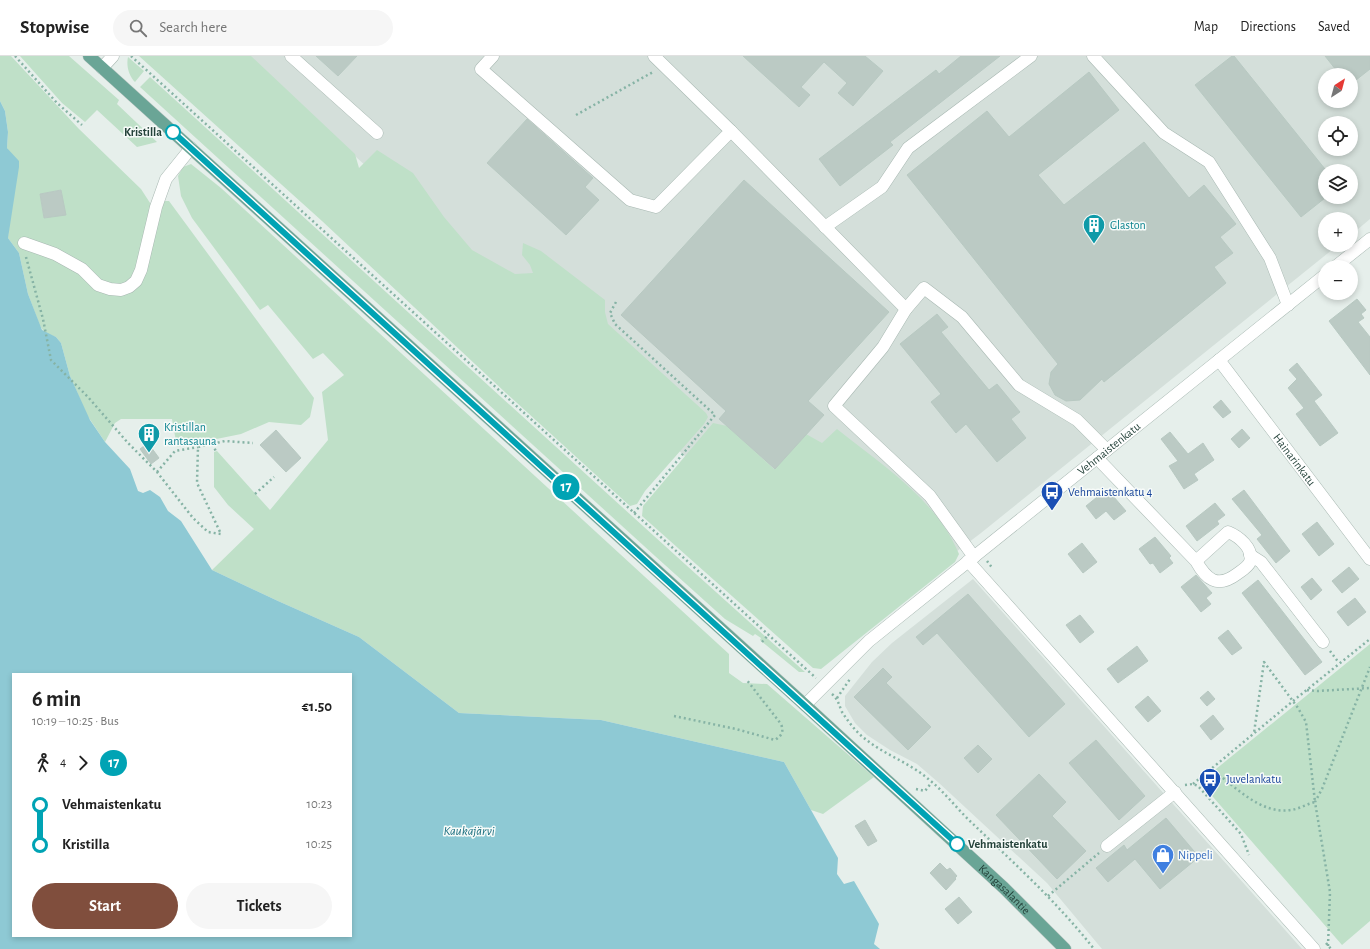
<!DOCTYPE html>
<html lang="en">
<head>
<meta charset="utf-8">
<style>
  :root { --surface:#fff; --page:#f6f6f6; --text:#222; --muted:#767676; --line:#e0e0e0; --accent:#804e3d }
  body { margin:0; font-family:"Alegreya Sans",sans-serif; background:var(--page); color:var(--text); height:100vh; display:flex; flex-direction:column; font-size:15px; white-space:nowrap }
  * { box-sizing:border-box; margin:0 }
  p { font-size:13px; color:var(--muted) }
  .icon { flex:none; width:22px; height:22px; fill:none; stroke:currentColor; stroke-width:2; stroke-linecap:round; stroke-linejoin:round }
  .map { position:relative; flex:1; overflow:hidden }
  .drawer { position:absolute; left:12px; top:617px; width:340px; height:264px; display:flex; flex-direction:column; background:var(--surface); border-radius:0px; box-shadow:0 2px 6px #0003 }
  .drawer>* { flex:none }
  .badge { padding:0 8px; border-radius:13px; font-size:14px; line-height:26px }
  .needle { width:26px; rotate:36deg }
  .tools { position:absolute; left:1318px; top:12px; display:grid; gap:8px }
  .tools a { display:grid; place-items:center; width:40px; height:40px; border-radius:50%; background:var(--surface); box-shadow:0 2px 6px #0003; font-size:20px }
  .map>.badge { position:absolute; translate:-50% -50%; box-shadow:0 0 0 2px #fff }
  .legs { display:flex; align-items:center; gap:6px; height:44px; padding:0 20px; font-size:13px }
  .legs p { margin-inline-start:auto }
  .summary { display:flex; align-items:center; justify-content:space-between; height:68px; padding:0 20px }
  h1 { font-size:22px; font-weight:700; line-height:30px }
  .action { display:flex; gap:8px; margin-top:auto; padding:8px 20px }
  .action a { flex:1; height:46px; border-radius:24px; background:var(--accent); color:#fff; font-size:16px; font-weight:700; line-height:46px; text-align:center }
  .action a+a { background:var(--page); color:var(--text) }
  ul { padding:0 20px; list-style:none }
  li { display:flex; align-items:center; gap:14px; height:40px; font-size:15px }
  li i { display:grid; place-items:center; width:6px; height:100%; margin:0 5px; background:currentColor }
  li i::after { content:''; width:10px; height:10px; margin:-5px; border:3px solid; border-radius:50%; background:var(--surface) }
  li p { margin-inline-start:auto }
  li:first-child i { background:linear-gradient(#0000 50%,currentColor 0) }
  li:last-child i { background:linear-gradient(currentColor 50%,#0000 0) }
  header { display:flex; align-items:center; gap:24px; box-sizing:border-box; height:56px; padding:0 20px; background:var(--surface); border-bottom:1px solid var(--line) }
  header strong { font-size:19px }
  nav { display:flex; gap:22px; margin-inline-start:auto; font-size:14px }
  .search { width:280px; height:36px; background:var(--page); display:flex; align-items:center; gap:10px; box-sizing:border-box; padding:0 14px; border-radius:22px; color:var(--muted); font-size:15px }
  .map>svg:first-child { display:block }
  .built { fill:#d4dfda; fill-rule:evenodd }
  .green { fill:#bfe0c8; fill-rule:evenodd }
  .water { fill:#8ec9d4; fill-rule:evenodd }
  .building { fill:#bbcac4; stroke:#b8c9c2 }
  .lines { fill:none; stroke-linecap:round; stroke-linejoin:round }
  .minor-casing { stroke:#a8b8b2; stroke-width:13 }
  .major-casing { stroke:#c2cac8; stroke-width:13 }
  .path { stroke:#86b3a5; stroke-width:2.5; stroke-dasharray:2 3; stroke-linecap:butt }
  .minor { stroke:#fff; stroke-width:12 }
  .major { stroke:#6aa596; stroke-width:12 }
  .line-1-casing { stroke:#fff; stroke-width:9 }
  .line-1 { stroke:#00a3b4; stroke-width:6 }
  .stop-1-dot { fill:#fff; stroke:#00a3b4; stroke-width:2 }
  .labels { text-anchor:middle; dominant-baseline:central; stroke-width:3; stroke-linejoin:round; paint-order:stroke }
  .stop-label { font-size:12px; font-weight:bold; fill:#24423a; stroke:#f7fbf9; text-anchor:end }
  .culture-label { font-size:12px; fill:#0d838f; stroke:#f7fbf9; text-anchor:start }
  .street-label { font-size:12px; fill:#24423a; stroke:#f7fbf9 }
  .transit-label { font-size:12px; fill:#164399; stroke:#f7fbf9; text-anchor:start }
  .shop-label { font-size:12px; fill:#366cbe; stroke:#f7fbf9; text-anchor:start }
  .water-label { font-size:13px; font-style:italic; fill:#1c6f80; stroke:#f7fbf9 }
</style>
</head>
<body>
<header>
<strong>Stopwise</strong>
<div class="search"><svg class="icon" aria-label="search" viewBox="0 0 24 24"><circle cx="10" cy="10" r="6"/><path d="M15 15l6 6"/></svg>Search here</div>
<nav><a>Map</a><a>Directions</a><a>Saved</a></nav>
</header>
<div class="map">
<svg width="1370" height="893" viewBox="0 0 1370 893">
  <rect width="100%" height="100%" fill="#e6efeb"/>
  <path class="built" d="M245,0H1370V163L1351,179V163H1325V189H1338L981,477L911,530L820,523ZM1325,19H1351V45H1325ZM1325,67H1351V93H1325ZM1325,115H1351V141H1325Z
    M973,523L1302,893H1102L1047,827L939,727L917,708L890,694L867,679L855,667L845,650V640L872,606L892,587Z"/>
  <path class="green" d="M0,0H11L79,73L141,133L152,150L137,214L128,228L114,231L77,215L96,232L135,231L163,145H169L314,342L310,361L301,369L269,366L241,378L177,391L172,363H121L115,367L105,386L87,359L70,320L61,287L56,281L45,277L40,270L28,238L19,197L8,182L11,98L7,92L8,76L5,55L0,45ZM61,134L65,158L44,162L40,138Z
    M20,0H69L119,44L117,48L157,86L137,91L97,54L85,66L62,47Z
    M139,0H251L355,98L359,112L377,94L413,117L444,161L472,194L515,218L533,217L530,209L522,199L523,187L541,195L605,244V256L608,268L706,357L708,361L704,368L645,435L637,448L630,450L506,337L322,165Z
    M128,1L144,15L135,26C129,20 126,10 128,1Z
    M150,21C368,219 585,419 805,616H799L760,584L761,582L755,578L753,580L725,563L655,500L140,31Z
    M191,108L221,132L729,598V617L743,627L767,628L874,721L823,758L811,754L784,706L601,664L459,657L359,581L278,545L212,514L254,473L228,449L214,431V396L217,395L270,454L328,384L322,336L344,319L323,297L313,303L268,249L260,254L192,162L181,140L178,120L183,111Z
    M713,367L727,370L774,413L806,378L822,387L837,373C882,409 936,443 959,498L955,506L821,613L813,612L642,460L643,450Z
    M1370,588V865L1342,889L1200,726Z"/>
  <path class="water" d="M0,45L5,55L8,76L7,92L19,105V111L8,182L19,197L28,238L42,274L56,281L61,287L70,320L90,364L105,386L130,413L138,435L143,437L150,434L160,441L168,455L181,465L212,514L278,545L359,581L459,657L601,664L784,706L838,802L837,818L844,828L854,825L879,868L874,888L880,893H0ZM13,618H351V880H13Z"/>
  <path class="building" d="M316,0H357L338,20Z
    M743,0H865L883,15L853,50L838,37L847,27L824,6L801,31L810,39L799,51Z
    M961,0H1000L890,86L893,89L840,130L819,103L936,14L939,18Z
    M1232,0H1234L1325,113V142L1301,161L1195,29Z
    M1325,0H1370V13L1351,28V19H1340Z
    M1089,16L1119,54L1038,119L1064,149L1144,86L1189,142L1204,129L1236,168L1220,181L1233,197L1214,211L1226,227L1104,326L1102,323L1080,344L1066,345L1055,339L1049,328L1051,316L1058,308L907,119L987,55L1009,81Z
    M527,63L593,122L585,131L599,144L566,179L487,107Z
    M744,124L889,256L808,345L824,359L775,413L719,363L726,355L621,259Z
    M61,134L66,159L44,162L40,138Z
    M1357,243L1366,254L1361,258L1364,262L1358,266L1370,281V319L1329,265Z
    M937,258L948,271L941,276L989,334L997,328L1020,356L1011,363L1026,382L997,406L966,368L956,377L931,346L941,338L900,288Z
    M1297,307L1322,339L1314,345L1338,377L1320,390L1296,358L1304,352L1288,332L1297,323L1289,314Z
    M1221,344L1231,356L1223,362L1213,351Z
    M1242,373L1250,382L1239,392L1231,383Z
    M276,374L301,402L286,416L260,389Z
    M1170,376L1188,398L1203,387L1214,404L1194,418L1198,424L1184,433L1169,410L1178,405L1161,383Z
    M148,387L159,402L151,408L140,393Z
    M1107,433L1126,455L1114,464L1106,455L1096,463L1086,450Z
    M1244,434L1290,495L1276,507L1257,483L1262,479L1232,443Z
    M1215,447L1225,459L1217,465L1219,468L1197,485L1186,470Z
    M1317,466L1334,488L1319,500L1302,478Z
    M1155,481L1171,500L1169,502L1173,507L1160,517L1153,507L1150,508L1139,493Z
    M1082,487L1097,506L1083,517L1068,498Z
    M1349,511L1359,523L1342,537L1332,525Z
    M1196,519L1212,537L1206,542L1211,548L1201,556L1181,531Z
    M1312,522L1322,534L1311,544L1301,531Z
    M1258,524L1322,606L1305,619L1242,537Z
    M968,538L1065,648L1029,681L937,577L923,589L916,581Z
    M1355,542L1366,556L1348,570L1337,556Z
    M1080,559L1094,576L1080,587L1066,569Z
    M1228,574L1242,592L1232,599L1218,582Z
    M1137,590L1148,605L1118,627L1107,613Z
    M883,612L892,621L886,627L931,671L908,694L854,641Z
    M1208,635L1215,643L1207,650L1200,642Z
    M1148,640L1161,655L1148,666L1135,651Z
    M1213,659L1224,673L1211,684L1200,670Z
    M1096,684L1145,740L1119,764L1069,707Z
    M978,689L992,703L978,717L964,702Z
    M1039,718L1066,746L1052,760L1086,795L1057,823L996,759Z
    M1166,762L1199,801L1160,833L1135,803L1108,826L1096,812L1124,789L1127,794Z
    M865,764L877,785L868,790L855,770Z
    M940,807L947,814L950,812L957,820L955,822L956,823L946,834L930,817Z
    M959,841L972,856L958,868L945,853Z"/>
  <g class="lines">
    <g class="minor-casing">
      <g id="minor">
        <path d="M291,0L377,77"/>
        <path d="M493,0L481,13L630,144L656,151L731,75L654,0"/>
        <path d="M1093,0L1164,77L1209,106L1270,202L1288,249"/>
        <path d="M102,12L113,0"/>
        <path d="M731,75L906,253L883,291L834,350L930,440L974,501"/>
        <path d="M825,171L882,131L908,92L1031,0"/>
        <path d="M24,187L55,198L82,213L98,229L110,233L121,234L129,231L136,225L141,214L156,151L166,123L191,92"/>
        <path d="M1335,211L1370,183"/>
        <path d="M906,253L924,232L962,261L1019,329L1077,364L1107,394"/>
        <path id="s1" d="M1219,304L1370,503"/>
        <path d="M1097,402L1196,505C1206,523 1217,533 1237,518C1241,515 1248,511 1250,506C1254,492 1238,480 1228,476L1196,505"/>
        <path d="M1250,499L1261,506L1323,586"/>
        <path d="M968,505L1314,893"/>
        <path id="s2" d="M805,649L869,585L1325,219"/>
        <path d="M1107,790L1175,736"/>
      </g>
    </g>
    <g class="major-casing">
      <g id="major">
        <path id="s3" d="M89,0L805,649L1004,832L1065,893"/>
      </g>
    </g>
    <path class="path" d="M15,0L57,47L82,69
      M131,0L816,622
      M576,59L653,16
      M26,201L43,263L51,304L88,341L128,387L157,416L193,462L208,476L221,478L197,427L198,391L225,385L253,387
      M616,246L610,257L615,268L715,359L634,457
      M213,388L216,396
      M157,416L175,395L198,391
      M255,438L274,421
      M987,505L993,513
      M762,586L769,578
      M1330,595L1339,607
      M1307,634L1317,635L1370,632
      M832,638C838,643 839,649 842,656C848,665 855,675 864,682C883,698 908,706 927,722C944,735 957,753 972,767C1015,808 1058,847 1094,893
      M837,642L850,623
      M674,660L736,673L775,684C782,679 784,676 781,668L746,623
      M1211,713C1234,729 1260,759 1291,754C1299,753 1307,748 1315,746L1306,666L1298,652L1264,606L1254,677
      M1193,728L1293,645L1370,583
      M1185,729L1193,728L1198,730L1241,778L1249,799
      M916,733L925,735L932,726
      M1048,840L1099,797
      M1326,887L1331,893
      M1328,890L1330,836L1315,746L1322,733L1370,611"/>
    <use href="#minor" class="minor"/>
    <use href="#major" class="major"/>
  </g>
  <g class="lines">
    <g class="line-1-casing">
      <path id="line-1" d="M173,76L957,788"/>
    </g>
    <use href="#line-1" class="line-1"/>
  </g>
  <defs>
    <g id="building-pin" transform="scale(1.15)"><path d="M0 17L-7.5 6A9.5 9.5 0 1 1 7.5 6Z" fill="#0f9aa8" stroke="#f7fbf9"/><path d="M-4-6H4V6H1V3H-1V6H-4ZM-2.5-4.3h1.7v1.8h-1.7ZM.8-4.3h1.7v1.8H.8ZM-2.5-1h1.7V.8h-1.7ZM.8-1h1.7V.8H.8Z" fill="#fff"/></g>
    <g id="bus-pin" transform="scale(1.15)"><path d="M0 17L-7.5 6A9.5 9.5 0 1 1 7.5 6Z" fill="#1a4fb4" stroke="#f7fbf9"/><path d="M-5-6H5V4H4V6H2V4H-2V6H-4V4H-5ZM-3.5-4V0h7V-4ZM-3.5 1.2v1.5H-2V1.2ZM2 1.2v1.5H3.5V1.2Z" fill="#fff"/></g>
    <g id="shop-pin" transform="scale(1.15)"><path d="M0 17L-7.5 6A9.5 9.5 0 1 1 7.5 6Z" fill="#3f7fe0" stroke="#f7fbf9"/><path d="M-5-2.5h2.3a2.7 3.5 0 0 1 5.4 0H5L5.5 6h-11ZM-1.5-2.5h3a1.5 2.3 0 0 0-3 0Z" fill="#fff"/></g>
  </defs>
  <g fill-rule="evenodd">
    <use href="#building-pin" x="1094" y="169"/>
    <use href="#building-pin" x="149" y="378"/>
    <use href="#bus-pin" x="1052" y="436"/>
    <use href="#bus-pin" x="1210" y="723"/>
    <use href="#shop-pin" x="1163" y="799"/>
  </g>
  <g class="stop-1-dot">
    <circle cx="173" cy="76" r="7"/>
    <circle cx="957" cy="788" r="7"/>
  </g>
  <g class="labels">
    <g class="stop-label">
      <text x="162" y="76">Kristilla</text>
      <text x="968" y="788" text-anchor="start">Vehmaistenkatu</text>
    </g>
    <g class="culture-label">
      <text x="1110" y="169">Glaston</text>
      <text x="164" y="371">Kristillan<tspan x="164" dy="14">rantasauna</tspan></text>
    </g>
    <g class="street-label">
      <text stroke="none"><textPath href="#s2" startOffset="398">Vehmaistenkatu</textPath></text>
      <text stroke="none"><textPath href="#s1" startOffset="125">Hainarinkatu</textPath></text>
      <text stroke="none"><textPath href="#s3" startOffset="1238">Kangasalantie</textPath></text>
    </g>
    <g class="transit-label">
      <text x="1068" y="436">Vehmaistenkatu 4</text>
      <text x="1226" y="723">Juvelankatu</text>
    </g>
    <g class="shop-label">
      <text x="1178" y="799">Nippeli</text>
    </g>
    <g class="water-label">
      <text x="469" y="775">Kaukajärvi</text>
    </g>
  </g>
</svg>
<div class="tools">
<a><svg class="needle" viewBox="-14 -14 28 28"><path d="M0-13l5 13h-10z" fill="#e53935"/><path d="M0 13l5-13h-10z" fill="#767676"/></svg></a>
<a><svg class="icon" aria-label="locate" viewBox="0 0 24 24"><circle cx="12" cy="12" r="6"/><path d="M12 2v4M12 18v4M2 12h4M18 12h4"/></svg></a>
<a><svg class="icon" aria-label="layers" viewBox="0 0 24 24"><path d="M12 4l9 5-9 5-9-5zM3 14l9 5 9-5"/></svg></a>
<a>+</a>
<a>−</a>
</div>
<b class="badge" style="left:566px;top:431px;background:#00a3b4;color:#fff">17</b>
<section class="drawer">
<div class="summary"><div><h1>6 min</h1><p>10:19 – 10:25 · Bus</p></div><b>€1.50</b></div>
<div class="legs"><svg class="icon" aria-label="walk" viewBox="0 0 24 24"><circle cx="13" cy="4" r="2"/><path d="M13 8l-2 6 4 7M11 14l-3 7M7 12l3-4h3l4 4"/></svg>4<svg class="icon" aria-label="forward" viewBox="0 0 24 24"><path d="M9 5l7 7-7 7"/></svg><b class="badge" style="background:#00a3b4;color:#fff">17</b></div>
<ul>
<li><i style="color:#00a3b4"></i><b>Vehmaistenkatu</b><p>10:23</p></li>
<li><i style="color:#00a3b4"></i><b>Kristilla</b><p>10:25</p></li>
</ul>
<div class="action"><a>Start</a><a>Tickets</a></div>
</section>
</div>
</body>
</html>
